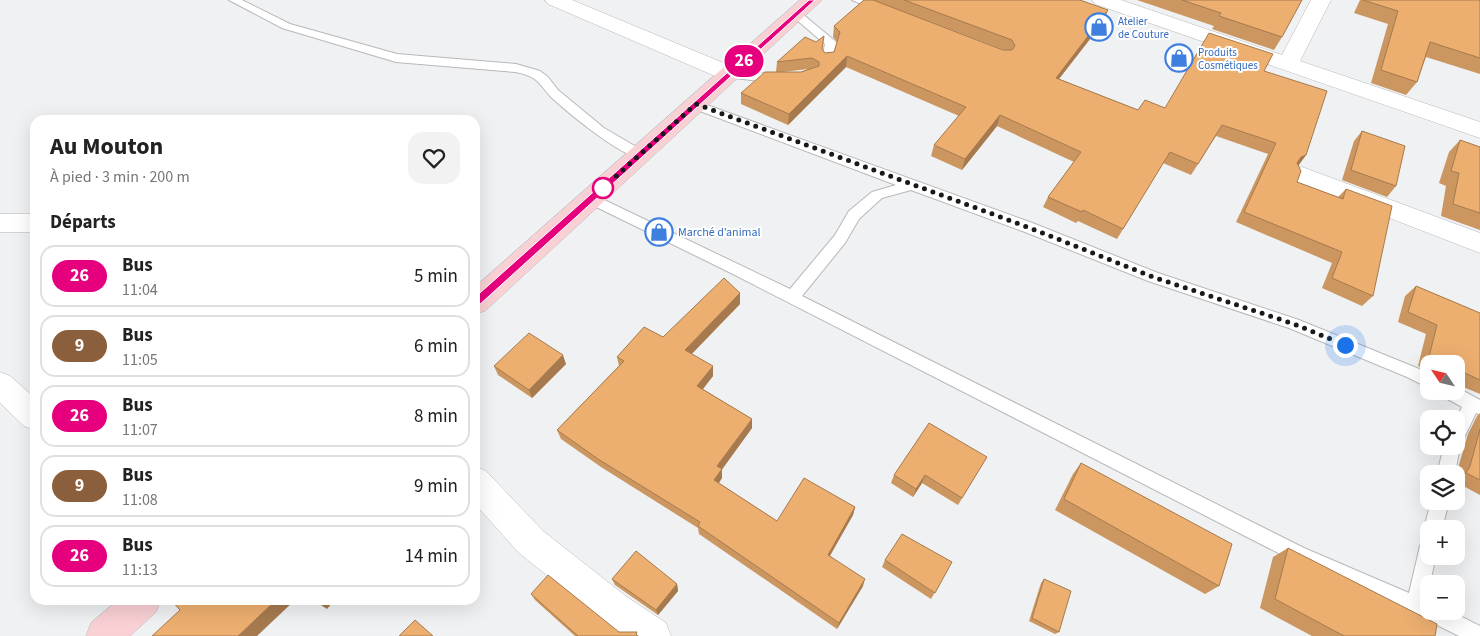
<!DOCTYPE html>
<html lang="fr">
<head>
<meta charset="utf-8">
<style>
  :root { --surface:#fff; --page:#f2f2f2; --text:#222; --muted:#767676; --line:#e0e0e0 }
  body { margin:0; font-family:"Source Sans 3",sans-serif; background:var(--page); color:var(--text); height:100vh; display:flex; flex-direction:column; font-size:19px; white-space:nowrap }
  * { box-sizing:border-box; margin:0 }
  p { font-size:16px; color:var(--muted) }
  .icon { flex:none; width:28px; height:28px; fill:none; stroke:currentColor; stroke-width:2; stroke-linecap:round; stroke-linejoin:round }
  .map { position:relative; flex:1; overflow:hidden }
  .panel { position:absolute; left:30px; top:115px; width:450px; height:490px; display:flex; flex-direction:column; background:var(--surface); border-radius:15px; box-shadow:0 5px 20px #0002 }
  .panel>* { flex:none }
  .badge { padding:0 10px; border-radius:16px; font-size:18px; line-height:32px }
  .needle { width:32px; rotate:305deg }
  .tools { position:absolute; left:1420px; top:355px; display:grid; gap:10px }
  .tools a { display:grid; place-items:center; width:45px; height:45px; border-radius:10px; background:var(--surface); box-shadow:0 5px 20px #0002; font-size:25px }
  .you { position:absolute; width:25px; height:25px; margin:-12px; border:4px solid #fff; border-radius:50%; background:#1a73e8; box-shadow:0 0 0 8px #1a73e833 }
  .map>.badge { position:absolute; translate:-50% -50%; box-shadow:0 0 0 2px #fff }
  h2 { padding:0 20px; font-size:19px; line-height:45px }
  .round { display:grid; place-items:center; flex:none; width:52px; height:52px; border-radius:15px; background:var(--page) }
  .summary { display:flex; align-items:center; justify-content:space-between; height:85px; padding:0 20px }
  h1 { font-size:24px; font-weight:700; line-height:38px }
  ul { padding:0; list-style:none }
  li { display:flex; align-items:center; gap:15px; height:62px; margin:0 10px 8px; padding:0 10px; border:2px solid var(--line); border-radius:15px }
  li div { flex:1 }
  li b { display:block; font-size:19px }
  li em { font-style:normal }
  li .badge { min-width:55px; font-weight:700; text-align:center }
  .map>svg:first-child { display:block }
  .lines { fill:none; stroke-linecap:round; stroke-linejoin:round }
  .lane-casing { stroke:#b7b8bb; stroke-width:2 }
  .street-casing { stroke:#b7b8bb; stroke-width:1 }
  .secondary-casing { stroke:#b7b8bb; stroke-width:1 }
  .lane { fill:#fff; fill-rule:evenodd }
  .street { fill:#fff; fill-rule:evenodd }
  .secondary { fill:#f9d0d4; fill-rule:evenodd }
  .wall { fill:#cc9660; fill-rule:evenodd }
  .shaded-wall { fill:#a67a4e }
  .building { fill:#edaf70; stroke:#a67a4e }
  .line { fill:#e6007e; stroke:#fff }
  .walk { stroke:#19191a; stroke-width:5; stroke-dasharray:0 9 }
  .stop-dot { fill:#fff; stroke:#e6007e; stroke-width:2.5 }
  .labels { text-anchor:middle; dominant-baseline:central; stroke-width:4; stroke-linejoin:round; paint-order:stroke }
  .far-shop-label { font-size:11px; fill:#366cbe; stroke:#fff; text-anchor:start }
  .shop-label { font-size:12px; fill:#366cbe; stroke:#fff; text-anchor:start }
</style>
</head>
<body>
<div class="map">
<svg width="1480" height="636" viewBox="0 0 1480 636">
  <rect width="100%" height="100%" fill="#eff1f3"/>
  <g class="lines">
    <g class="lane-casing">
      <path id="lane" d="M229,0H242L290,24L397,54L516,64L540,71L548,77L558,90L604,128L645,152L646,155L645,158C628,163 566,111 552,98C545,91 541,83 533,78C528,75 521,73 515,72L396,62L282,28Z
        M852,0H867L886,9L881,12L877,11Z
        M796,11L800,12L835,41L837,43L832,62H824L822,59L825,44L792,16L791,14Z
        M730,70L778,75L784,79L778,83L726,77L724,74Z
        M696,101L1035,224L1158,273L1299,320L1429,373V388L1407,377L1289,328L1148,281L1025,232L911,190L882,198L859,219L845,243L802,296L1304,548L1409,593L1420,546L1423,540L1429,537V556H1436L1426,600L1429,601V611H1450L1480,626V636H1459L1427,620L1292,560L727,271L586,202L584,199L586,196H596L790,289L835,235L849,211L872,192L896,185L692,108L690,105L692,102Z
        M1456,387L1480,400V415L1476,413L1462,442L1459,443L1460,446L1455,474H1437L1444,446H1456V419L1462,407L1442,396L1440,391H1456Z
        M1431,501H1449L1442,529H1429V536L1424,529Z"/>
    </g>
    <g class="street-casing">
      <path id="street" d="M545,0H572L738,69L741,74L738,79L730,81L722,79L548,4Z
        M1092,0H1121L1282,55L1311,0H1331L1300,61L1480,122V138L1095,4Z
        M1302,167L1480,233V253L1294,181L1290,175L1294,169Z
        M0,214H35V232H0Z
        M0,372L10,376L35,398V430L24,426L0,403Z
        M475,466L486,471L543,531L627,597L666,623L671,636H623L519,553L475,504Z"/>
    </g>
    <g class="secondary-casing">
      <path id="secondary" d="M800,0H822L485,311L475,314V287Z
        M118,600H161L156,612L130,636H86L91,623Z"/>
    </g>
    <use href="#lane" class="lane"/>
    <use href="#street" class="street"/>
    <use href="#secondary" class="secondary"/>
  </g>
  <path class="wall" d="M864,0H1080L1104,21L1059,79L1138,110L1165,108L1264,71L1306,155L1298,166L1297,182L1338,197L1346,189L1373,296L1362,306L1322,288L1332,263L1236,222L1268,154L1216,136L1191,175L1163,163L1117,239L1078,221L1076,223L1043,207L1048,197L1074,162L997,126L962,170L931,156L934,145L959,116L846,67L788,125L741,104V93L776,72L777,62L822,50L825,53L834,52L837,42L833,37L834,26ZM903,11L1004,50H1003ZM808,69L801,72H783Z
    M1137,0H1302L1282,37L1274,50L1212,29L1214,26Z
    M1360,0H1480V74L1426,57L1417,82L1406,95L1371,83L1388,24L1354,13Z
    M1362,131L1396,186L1387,197L1342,180L1354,141Z
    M1460,140L1480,147V230L1441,216L1446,186L1439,183L1449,152Z
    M1416,286L1480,313V394L1456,384V364H1429V371L1418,366L1426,334L1398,322L1405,296Z
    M740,304L691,354L713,376L703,389L752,419V428L722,469V478L719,483L777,521L855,507L853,515L830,556L863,586L837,629L699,534L698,528L601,467L561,439L557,430L619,366L617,357Z
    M566,364L532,398L498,375L494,366Z
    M1480,413V495L1456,482V475L1468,434L1477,416Z
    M987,457L958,505L922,483L913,497L891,483L894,475Z
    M1081,463L1219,586L1205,594L1055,510L1073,474Z
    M1288,548L1435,636H1312L1260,608L1273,557Z
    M885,560L952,562L931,599L882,567Z
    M612,579L677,584L678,591L658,615L615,585Z
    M1044,579L1059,632L1055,634L1029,621L1041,583Z
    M531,594L619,632L639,636H575L535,600Z"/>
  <path class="shaded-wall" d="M1108,10L1104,21L1051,89L1056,78Z
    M847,56L846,67L788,125L789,114Z
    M1000,115L997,126L962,170L965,159Z
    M1306,155L1298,166L1292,168L1301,157Z
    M740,293V304L686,360L685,350Z
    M563,355L566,364L532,398L529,390Z
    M713,366V376L698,395L697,386Z
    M752,419V428L718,475L717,466Z
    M722,469V478L715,488L714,480Z
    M925,475L922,483L913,497L916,489Z
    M855,507L853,515L826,562L828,555Z
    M865,579L863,586L837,629L839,623Z
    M677,584L678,591L658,615L656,610Z
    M276,600H295L257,636H238Z
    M318,600H335L327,609L316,602Z"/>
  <path class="building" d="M864,0H873L1003,50H1012L1015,46L1012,40L904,0H1080L1108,10L1056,78L1138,110L1145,100L1165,108L1209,33L1273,54L1264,71L1327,91L1306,155L1301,157L1297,163L1301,171L1297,182L1343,199L1346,189L1392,206L1373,296L1332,278L1342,252L1244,212L1276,143L1222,125L1198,164L1170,152L1123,229L1083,210L1082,212L1048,197L1081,152L1000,115L965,159L934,145L966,107L847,56L789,114L741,93L765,72H801L819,66V62L812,58L777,62L805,37L816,42L824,36L822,49L825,53L834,52L840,32L834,26Z
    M1182,0H1302L1282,37L1219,16L1221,13Z
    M1363,0H1480V58L1430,42L1417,82L1381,70L1398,11Z
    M1362,131L1405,146L1396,186L1351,170Z
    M1460,140L1480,147V213L1453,204L1459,173L1451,171Z
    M724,278L740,293L685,350L713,366L697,386L752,419L717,466L722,469L714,480L777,521L804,478L855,507L828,555L865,579L839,623L698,526L700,522L598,459L557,430L624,361L617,357L644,327L663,337Z
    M1416,286L1480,313V380L1456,369V364H1444L1429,357L1437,325L1408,312Z
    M529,333L563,355L529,390L494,366Z
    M929,423L987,457L962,498L925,475L916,489L894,475Z
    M1480,429V480L1466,473L1470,466Z
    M1081,463L1232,544L1219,586L1064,499Z
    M902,534L952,562L935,593L885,560Z
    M1288,548L1437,624L1435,636H1344L1275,599Z
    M636,551L677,584L656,610L612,579Z
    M548,575L619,632H637L636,634L638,636H578L531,594Z
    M1044,579L1071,591L1059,632L1032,618Z
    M171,600H276L238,636H152L180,610Z
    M415,620L433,636H399Z"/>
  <path class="line" d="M809,0H815L478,306H472V300Z"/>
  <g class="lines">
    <path class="walk" d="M603,188L696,104L1030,228L1153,277L1294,324L1345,345"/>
  </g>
  <defs>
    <g id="shop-ring" transform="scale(1.4375)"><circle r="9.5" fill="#fff" stroke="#3f7fe0" stroke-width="1.5"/><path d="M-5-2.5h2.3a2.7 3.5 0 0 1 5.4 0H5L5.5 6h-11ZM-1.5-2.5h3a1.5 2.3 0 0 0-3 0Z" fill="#3f7fe0"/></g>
  </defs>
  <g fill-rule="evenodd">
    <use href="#shop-ring" x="1099" y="27"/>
    <use href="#shop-ring" x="1179" y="58"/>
    <use href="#shop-ring" x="659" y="232"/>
  </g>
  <circle class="stop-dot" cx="603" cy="188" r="10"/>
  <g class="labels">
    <g class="far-shop-label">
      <text x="1118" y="21">Atelier<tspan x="1118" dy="13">de Couture</tspan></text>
      <text x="1198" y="52">Produits<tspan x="1198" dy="13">Cosmétiques</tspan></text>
    </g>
    <g class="shop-label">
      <text x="678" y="232">Marché d’animal</text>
    </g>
  </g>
</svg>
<div class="tools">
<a><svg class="needle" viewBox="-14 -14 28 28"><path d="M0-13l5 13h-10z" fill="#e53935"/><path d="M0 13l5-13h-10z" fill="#767676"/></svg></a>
<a><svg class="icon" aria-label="locate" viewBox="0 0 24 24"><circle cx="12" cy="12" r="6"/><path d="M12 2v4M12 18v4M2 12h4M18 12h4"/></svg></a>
<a><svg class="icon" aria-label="layers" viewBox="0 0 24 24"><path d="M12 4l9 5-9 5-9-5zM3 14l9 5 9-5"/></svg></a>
<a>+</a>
<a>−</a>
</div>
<div class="you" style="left:1345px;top:345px"></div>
<b class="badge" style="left:744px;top:61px;background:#e6007e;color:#fff">26</b>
<section class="panel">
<div class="summary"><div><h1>Au Mouton</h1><p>À pied · 3 min · 200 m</p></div><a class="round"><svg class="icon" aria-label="heart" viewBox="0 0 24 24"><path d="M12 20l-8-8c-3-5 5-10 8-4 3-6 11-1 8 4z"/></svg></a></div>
<h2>Départs</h2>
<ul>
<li><span class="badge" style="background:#e6007e;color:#fff">26</span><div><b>Bus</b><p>11:04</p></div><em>5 min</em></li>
<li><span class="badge" style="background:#8b5e3c;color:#fff">9</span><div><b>Bus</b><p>11:05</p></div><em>6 min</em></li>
<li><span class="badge" style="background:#e6007e;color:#fff">26</span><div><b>Bus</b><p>11:07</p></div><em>8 min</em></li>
<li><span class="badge" style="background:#8b5e3c;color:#fff">9</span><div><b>Bus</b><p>11:08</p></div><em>9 min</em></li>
<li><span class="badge" style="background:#e6007e;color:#fff">26</span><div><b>Bus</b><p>11:13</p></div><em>14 min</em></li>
</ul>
</section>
</div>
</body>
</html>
